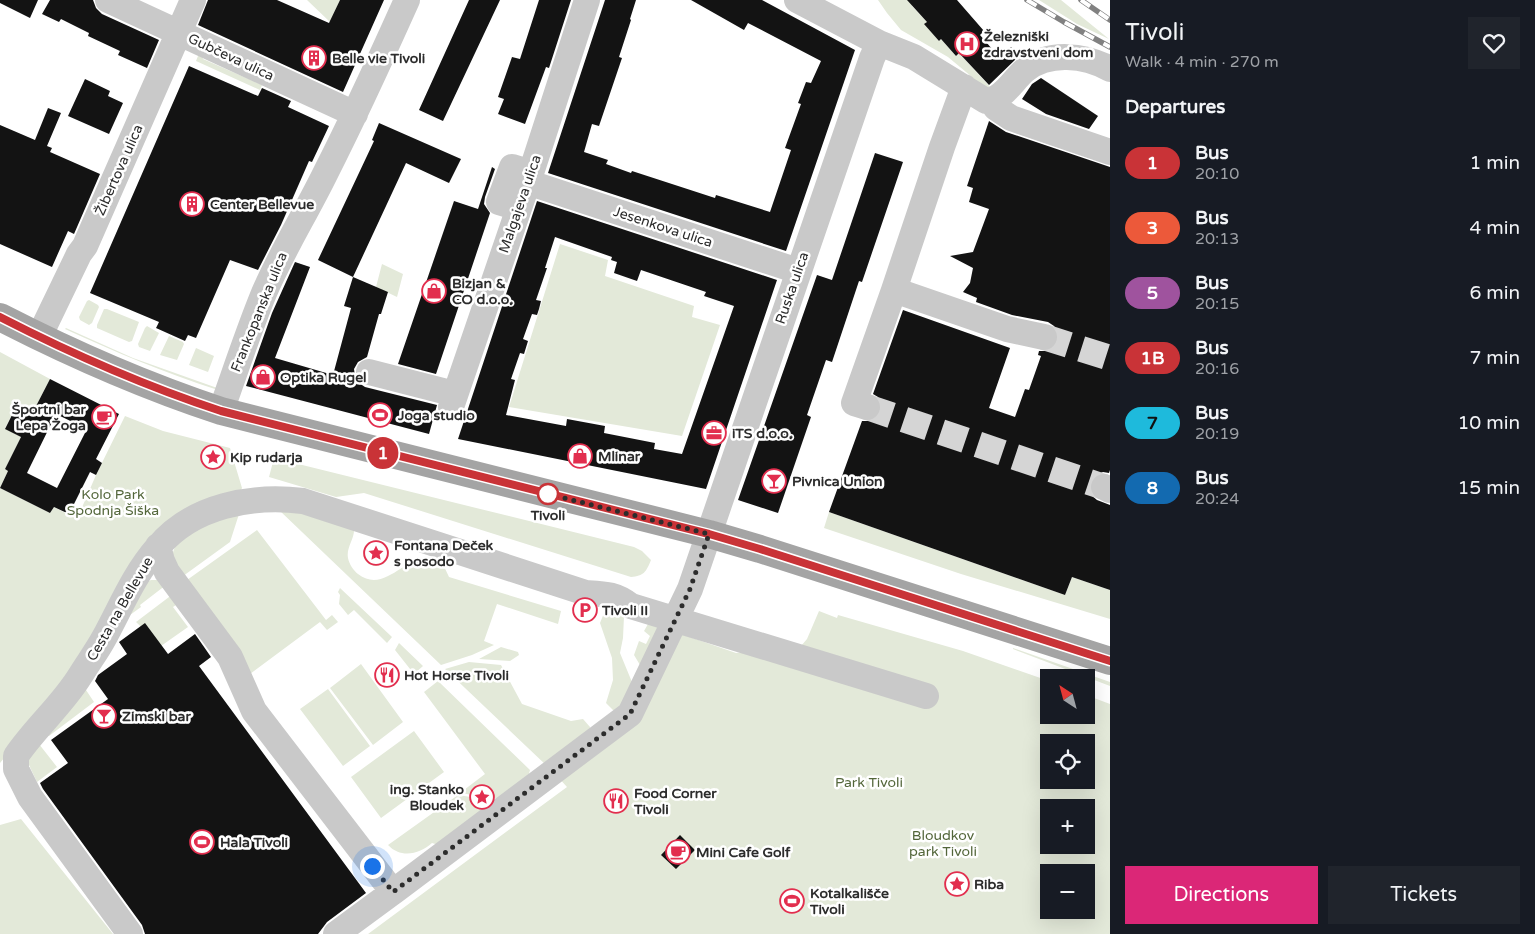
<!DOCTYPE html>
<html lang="en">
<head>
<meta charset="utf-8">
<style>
  :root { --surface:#171b24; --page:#20242c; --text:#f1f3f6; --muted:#9ea1a6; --accent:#db2777 }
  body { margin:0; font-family:"Varela Round",sans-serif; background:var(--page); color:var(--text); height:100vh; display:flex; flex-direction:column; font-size:19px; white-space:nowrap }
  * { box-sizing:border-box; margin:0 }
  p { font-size:16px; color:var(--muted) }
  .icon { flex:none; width:28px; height:28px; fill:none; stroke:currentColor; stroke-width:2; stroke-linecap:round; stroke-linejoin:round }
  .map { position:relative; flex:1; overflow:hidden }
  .panel { display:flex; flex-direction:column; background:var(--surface); width:425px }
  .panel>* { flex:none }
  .badge { padding:0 10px; border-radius:16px; font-size:18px; line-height:32px }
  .needle { width:32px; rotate:324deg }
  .buttons { position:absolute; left:1040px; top:669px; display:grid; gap:10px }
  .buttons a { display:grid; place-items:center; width:55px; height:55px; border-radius:0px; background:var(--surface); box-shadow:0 5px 20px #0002; font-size:25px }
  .you { position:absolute; width:25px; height:25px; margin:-12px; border:4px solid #fff; border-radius:50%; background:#1a73e8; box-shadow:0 0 0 8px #1a73e833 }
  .map>.badge { position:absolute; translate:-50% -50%; box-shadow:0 0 0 2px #fff }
  h2 { padding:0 15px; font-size:19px; line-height:45px }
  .round { display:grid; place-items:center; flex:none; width:52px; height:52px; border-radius:0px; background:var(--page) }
  .head { display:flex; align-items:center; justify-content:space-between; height:85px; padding:0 15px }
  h1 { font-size:24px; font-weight:600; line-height:38px }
  .action { display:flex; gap:10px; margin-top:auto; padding:10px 15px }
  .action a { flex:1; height:58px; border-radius:0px; background:var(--accent); color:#fff; font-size:20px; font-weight:600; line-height:58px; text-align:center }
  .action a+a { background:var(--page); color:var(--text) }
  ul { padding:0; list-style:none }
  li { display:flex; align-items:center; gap:15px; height:65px; padding:0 15px }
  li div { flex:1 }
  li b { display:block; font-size:19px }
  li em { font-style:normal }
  li .badge { min-width:55px; font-weight:700; text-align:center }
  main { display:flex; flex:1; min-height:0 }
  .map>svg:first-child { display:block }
  .green { fill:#e3e9d9; fill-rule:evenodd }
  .building { fill:#131313; fill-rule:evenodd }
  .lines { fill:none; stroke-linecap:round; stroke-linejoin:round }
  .minor-tunnel { stroke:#d5d5d5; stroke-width:26; stroke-dasharray:26 13; stroke-linecap:butt }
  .minor { stroke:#c9c9c9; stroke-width:26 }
  .major { stroke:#a4a4a4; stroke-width:28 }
  .rail-casing { stroke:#818181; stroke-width:5.5 }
  .rail { stroke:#fff; stroke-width:4; stroke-dasharray:11; stroke-linecap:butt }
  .line-casing { stroke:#fff; stroke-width:11 }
  .line { stroke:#c93337; stroke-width:8 }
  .walk { stroke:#2c2c2c; stroke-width:5; stroke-dasharray:0 9 }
  .stop-dot { fill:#fff; stroke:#c93337; stroke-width:2.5 }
  .labels { text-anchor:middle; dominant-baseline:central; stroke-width:5; stroke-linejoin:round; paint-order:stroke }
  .poi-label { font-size:14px; font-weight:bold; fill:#2c2c2c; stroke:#fff; text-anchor:start }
  .street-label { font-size:14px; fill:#2c2c2c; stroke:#fff }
  .park-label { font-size:14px; fill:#53663a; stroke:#fff }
  .stop-label { font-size:14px; font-weight:bold; fill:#2c2c2c; stroke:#fff }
</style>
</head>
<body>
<main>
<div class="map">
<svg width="1110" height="934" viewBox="0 0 1110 934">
  <rect width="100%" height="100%" fill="#fff"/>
  <path class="green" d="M307,0H340L330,22Z
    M878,0H913L912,6L927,22L925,24L939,41L941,39L956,56L959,53L991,88L980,86L972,77L948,57L901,30L887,13Z
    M1039,0H1061L1109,39L1077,24Z
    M200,51L202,53L203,59L262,85L260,90L196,61Z
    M560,244L608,260L605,276L694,306L692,317L720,325L682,436L509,407Z
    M382,264L403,274L397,297L376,287Z
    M89,300L98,305L99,307L92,323L89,325L80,320L79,317L87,301Z
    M104,309H107L139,322L132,341L129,342L97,328V325Z
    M147,326L159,333L150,351L139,347L138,344L145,328Z
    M66,328L133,358L220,389L218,390C165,373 115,352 65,329Z
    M169,336L183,342L184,344L177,360L160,355Z
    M196,348L214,356L208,372L189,365Z
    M0,352L50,379L34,410L18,403L5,428L21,437L5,469L8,471L0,488Z
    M125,416L163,431L230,448L242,488L240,492L210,504L88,648L42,712L0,763V488L50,513L54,507L77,519L96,475Z
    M274,458L634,547L642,551L651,560C646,572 644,576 631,577L364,493L336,497L269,477Z
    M280,502L354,528C355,539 346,547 348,558C349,564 354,571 358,574C388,597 410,544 441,560L449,577L561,611L558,624L497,604L484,641L494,645L472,655L441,665L279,510Z
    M240,511L230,542L179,579C177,573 174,566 173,560C168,532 221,519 240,511Z
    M829,512L1065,595L1072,577L1110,590V619L961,574L824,528Z
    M257,530L326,620L332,615L338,622L327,630L320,622L250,674L187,580Z
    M363 553a13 13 0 1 1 26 0a13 13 0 1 1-26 0Z
    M151,580H157L166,585L140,605L141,607L130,615L147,582Z
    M340,588L392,637L387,643L354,610L348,615L339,604L340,595L338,592Z
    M173,594L179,603L173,607L188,627L161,646L136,622Z
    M611,611L624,616L623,638L620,653L634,687L617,710H613L606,703L613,680L612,658L600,623L604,613Z
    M819,611L837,618L838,615L963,651L1049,681V715H1086V695L1110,704V934H368L567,787L558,777L636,720L681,634L736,653L801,646L807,639ZM1049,742H1086V780H1049ZM1049,808H1086V845H1049ZM1049,872H1086V910H1049Z
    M648,624L663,628L643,670L634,655L639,641L646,644L650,636L644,631Z
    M399,643L423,666L414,674L395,650Z
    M501,647L518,652L519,655L510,661L479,659Z
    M1013,648L1110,682V686L1013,649Z
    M469,662L501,665L522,704L571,721L583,719L590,727L589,734L547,766L445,669Z
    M361,664L403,722L373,745L330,688Z
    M438,681L530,770L526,784L504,800L460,793L485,774L424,692Z
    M84,687L94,702L49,736L47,735Z
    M328,689L370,746L343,766L300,709Z
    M414,731L444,772L381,818L351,777Z
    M39,744L57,767L37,782L29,765V757Z
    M458,795L502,802L442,846L432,843C420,854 401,859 388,845Z
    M21,819L113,934H0V825Z"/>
  <path class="building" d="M0,0H38L30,18L0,3Z
    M50,0H93L96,8L102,14L159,40L147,68L118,55L120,51L88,36L89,33L61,19L59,22L42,14Z
    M208,0H277L329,23L340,0H384L343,92L198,25Z
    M469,0H500L443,121L419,110Z
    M539,0H571L549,68L546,67L525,124L498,114L504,99L498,97L512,57L520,59Z
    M605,0H636L630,19L631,20L619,57L622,58L599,126L592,124L584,152L608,160L606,164L631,173L632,171L715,198L716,195L770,212L791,150L785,148L801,104L798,103L806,82L811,83L821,61L748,23L744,30L691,0H762L855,50L786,251L548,173Z
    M907,0H957L984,31L980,35L999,57L1011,47L1019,56L989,85L959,53L956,56L941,39L939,41L924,24L927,22Z
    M189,66L258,96L262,88L291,101L288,107L329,126L312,162L309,161L281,225L258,270L230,260L196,338L188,335L185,341L156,328L159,322L90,293Z
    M1041,78L1098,116L1089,129L1046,114L1022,99L1032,84Z
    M85,79L110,91L108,96L123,103L109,134L68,116Z
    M48,108L61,113L47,146L52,148L50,152L100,174L74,234L68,231L52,267L0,244V125L35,140Z
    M989,121L1006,132L1110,167V470L1109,473L1103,472L1095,475L1090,481L1089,487L1091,495L1097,500L1110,505V590L1072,577L1065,595L829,512L862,421H871L877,418L881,412V403L878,397L873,394L903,310L1010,348L989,408L1015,417L1025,389L1029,390L1041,356L1038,355L1039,351H1049L1055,347L1058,341V332L1054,326L1048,322L1012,315L976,302L977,298L963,292L970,283L973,268L950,256L973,252L989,209L969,202L973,188L967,186Z
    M379,123L461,159L449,183L406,163L353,277L318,260L374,141L372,140Z
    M875,153L903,162L862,282L859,281L832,362L826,360L807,415L811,417L778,513L738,500L817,275L832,280Z
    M492,167L495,169L485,197L484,204L490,213L436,374L398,364L454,201L478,209Z
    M537,201L777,280L706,489L458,439ZM555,237L612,257L611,260L617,262L614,273L637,281L641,270L706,292L704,296L734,306L682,454L654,449L655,443L604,433L605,426L567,419L566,426L506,415L515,380L511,379L520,353L524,354L528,341L523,339L532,314L537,315L539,309L541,301L536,300L547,268H545Z
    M295,262L310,267L275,358L333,375L351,308L344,306L353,277L388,292L381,314H379L367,357L358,362L354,369L355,376L359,383L365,387L437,405L429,434L246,386L272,313Z
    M50,379L119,414L96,459L102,463L96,475L90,472L69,514L54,507L50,513L0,488L8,471L5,469L21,437L5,429L18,403L34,410ZM56,414L87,429L57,488L27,473Z
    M145,623L168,654L195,634L211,657L199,666L366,893L327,922L318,934H145L142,925L43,789L40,783L68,763L51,740L108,699L95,681L98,675L127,654L119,642Z
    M680,835L695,850L676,869L661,855Z"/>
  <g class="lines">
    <path class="minor-tunnel" d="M1044,337L1110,358
      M867,407L1104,487"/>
    <path class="minor" d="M108,0L355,114
      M797,0L879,43L914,57L986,101C1002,101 1013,80 1025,70C1049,51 1085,55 1110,69
      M991,101L996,108L1011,118L1110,152
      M527,182L798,271
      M518,208L499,202L512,167L531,173
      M894,290L1007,329L1044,337
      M39,337L79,254L85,246L193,0
      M369,372L455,394
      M451,407L531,173L587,0
      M867,407L854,403L894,290L942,147L964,87
      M221,411C235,372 248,332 264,293C282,251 306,213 326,172C355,115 381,58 407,0
      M1104,487L1110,490
      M158,546L162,561L167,572L230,657L254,711L393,892L630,714L690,589L872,58L879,43
      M130,934L30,797L16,769V756C35,728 62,705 80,676C88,663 97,651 104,638C121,607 134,574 158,547C193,505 252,495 303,501L586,593C605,594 616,594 631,606L926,696
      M336,934L393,892"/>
    <path class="major" d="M0,317C72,354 145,386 221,411L709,534L760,549L1110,661"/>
    <g class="rail-casing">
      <path id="rail" d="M1027,0L1064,22L1110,47
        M1081,0L1110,20"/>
    </g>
    <use href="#rail" class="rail"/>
  </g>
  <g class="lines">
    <g class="line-casing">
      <path id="line" d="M0,317C72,354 145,386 221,411L709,534L760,549L1110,661"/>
    </g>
    <use href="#line" class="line"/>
    <path class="walk" d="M372,866L393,892L630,714L690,589L709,534L548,494"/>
  </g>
  <defs>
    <g id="hospital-ring" transform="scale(1.25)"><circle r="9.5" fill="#fff" stroke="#e22e4e" stroke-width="1.5"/><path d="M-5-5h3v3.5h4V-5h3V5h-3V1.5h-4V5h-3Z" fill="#e22e4e"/></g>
    <g id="building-ring" transform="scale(1.25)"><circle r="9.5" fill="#fff" stroke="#e22e4e" stroke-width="1.5"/><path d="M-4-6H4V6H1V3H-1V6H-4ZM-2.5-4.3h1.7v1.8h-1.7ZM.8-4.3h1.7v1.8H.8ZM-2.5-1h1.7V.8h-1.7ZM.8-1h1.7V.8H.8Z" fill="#e22e4e"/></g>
    <g id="shop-ring" transform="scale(1.25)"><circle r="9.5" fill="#fff" stroke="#e22e4e" stroke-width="1.5"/><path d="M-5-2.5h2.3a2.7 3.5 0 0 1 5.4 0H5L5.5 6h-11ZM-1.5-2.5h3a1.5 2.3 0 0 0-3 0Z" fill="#e22e4e"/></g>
    <g id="stadium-ring" transform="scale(1.25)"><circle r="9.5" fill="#fff" stroke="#e22e4e" stroke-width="1.5"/><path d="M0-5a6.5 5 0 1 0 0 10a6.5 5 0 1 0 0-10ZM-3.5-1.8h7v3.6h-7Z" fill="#e22e4e"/></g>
    <g id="cafe-ring" transform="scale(1.25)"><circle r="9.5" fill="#fff" stroke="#e22e4e" stroke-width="1.5"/><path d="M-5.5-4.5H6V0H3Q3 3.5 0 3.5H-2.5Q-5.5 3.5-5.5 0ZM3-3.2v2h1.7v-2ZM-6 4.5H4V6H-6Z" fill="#e22e4e"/></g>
    <g id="office-ring" transform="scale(1.25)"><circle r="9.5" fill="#fff" stroke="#e22e4e" stroke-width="1.5"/><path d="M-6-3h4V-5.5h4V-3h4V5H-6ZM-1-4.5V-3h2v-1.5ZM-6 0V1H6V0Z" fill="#e22e4e"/></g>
    <g id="sight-ring" transform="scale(1.25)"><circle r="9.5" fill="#fff" stroke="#e22e4e" stroke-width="1.5"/><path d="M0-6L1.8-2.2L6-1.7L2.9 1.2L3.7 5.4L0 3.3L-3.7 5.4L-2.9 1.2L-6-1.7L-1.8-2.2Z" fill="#e22e4e"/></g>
    <g id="bar-ring" transform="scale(1.25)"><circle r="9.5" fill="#fff" stroke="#e22e4e" stroke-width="1.5"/><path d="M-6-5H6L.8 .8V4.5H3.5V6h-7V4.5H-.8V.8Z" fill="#e22e4e"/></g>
    <g id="parking-ring" transform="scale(1.25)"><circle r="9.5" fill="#fff" stroke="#e22e4e" stroke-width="1.5"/><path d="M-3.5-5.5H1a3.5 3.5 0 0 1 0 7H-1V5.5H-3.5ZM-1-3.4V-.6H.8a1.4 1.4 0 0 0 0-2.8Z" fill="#e22e4e"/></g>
    <g id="restaurant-ring" transform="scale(1.25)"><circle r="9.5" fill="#fff" stroke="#e22e4e" stroke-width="1.5"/><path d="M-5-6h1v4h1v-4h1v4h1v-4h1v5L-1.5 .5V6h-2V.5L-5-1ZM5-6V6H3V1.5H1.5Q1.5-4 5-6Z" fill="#e22e4e"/></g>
  </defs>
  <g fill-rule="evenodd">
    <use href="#hospital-ring" x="967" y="44"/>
    <use href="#building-ring" x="314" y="58"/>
    <use href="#building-ring" x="192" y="204"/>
    <use href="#shop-ring" x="434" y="291"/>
    <use href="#shop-ring" x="263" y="377"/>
    <use href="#stadium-ring" x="380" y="415"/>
    <use href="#cafe-ring" x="104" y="417"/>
    <use href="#office-ring" x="714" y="433"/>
    <use href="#shop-ring" x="580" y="456"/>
    <use href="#sight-ring" x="213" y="457"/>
    <use href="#bar-ring" x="774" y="481"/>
    <use href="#sight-ring" x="376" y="553"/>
    <use href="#parking-ring" x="585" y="610"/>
    <use href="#restaurant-ring" x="387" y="675"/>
    <use href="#bar-ring" x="104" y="716"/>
    <use href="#sight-ring" x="482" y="797"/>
    <use href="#restaurant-ring" x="616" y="801"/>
    <use href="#stadium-ring" x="202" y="842"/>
    <use href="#cafe-ring" x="678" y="852"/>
    <use href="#sight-ring" x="957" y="884"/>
    <use href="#stadium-ring" x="792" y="901"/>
  </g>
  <circle class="stop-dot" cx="548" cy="494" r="10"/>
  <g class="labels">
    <g class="poi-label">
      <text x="984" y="36">Železniški<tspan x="984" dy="16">zdravstveni dom</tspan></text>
      <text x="332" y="58">Belle vie Tivoli</text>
      <text x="210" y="204">Center Bellevue</text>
      <text x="452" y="283">Bizjan &amp;<tspan x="452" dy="16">CO d.o.o.</tspan></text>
      <text x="280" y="377">Optika Rugel</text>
      <text x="86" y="409" text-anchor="end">Športni bar<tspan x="86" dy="16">Lepa Žoga</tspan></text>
      <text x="398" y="415">Joga studio</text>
      <text x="732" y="433">iTS d.o.o.</text>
      <text x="598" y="456">Mlinar</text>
      <text x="230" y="457">Kip rudarja</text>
      <text x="792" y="481">Pivnica Union</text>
      <text x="394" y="545">Fontana Deček<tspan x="394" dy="16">s posodo</tspan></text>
      <text x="602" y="610">Tivoli II</text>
      <text x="404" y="675">Hot Horse Tivoli</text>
      <text x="122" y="716">Zimski bar</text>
      <text x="464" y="789" text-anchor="end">ing. Stanko<tspan x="464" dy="16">Bloudek</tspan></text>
      <text x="634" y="793">Food Corner<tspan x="634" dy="16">Tivoli</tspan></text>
      <text x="220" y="842">Hala Tivoli</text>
      <text x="696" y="852">Mini Cafe Golf</text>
      <text x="974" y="884">Riba</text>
      <text x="810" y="893">Kotalkališče<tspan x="810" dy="16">Tivoli</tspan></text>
    </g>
    <g class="street-label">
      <text transform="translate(231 57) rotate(25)">Gubčeva ulica</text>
      <text transform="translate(119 170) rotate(-66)">Žibertova ulica</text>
      <text transform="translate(520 204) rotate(-71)">Malgajeva ulica</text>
      <text transform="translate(663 227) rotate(18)">Jesenkova ulica</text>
      <text transform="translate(792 288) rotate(-71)">Ruska ulica</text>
      <text transform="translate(259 312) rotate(-68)">Frankopanska ulica</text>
      <text transform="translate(120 609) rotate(-60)">Cesta na Bellevue</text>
    </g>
    <g class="park-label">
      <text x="113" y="494">Kolo Park<tspan x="113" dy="16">Spodnja Šiška</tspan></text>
      <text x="869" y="782">Park Tivoli</text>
      <text x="943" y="835">Bloudkov<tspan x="943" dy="16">park Tivoli</tspan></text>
    </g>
    <g class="stop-label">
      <text x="548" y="515">Tivoli</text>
    </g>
  </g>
</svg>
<div class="buttons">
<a><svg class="needle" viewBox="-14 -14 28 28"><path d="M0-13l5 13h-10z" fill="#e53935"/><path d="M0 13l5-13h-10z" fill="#9ea1a6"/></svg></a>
<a><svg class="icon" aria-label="locate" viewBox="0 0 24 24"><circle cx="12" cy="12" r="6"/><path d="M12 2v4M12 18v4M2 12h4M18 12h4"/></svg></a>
<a>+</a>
<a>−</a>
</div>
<div class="you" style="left:372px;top:866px"></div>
<b class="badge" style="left:383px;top:453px;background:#c93337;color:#fff">1</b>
</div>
<section class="panel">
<div class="head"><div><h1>Tivoli</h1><p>Walk · 4 min · 270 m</p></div><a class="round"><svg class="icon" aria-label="heart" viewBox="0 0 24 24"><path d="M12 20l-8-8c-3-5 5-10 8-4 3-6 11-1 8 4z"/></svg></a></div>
<h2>Departures</h2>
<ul>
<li><span class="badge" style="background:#c93337;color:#fff">1</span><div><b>Bus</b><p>20:10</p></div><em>1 min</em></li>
<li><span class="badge" style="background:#ec593a;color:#fff">3</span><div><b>Bus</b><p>20:13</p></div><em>4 min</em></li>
<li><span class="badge" style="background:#9f539e;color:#fff">5</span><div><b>Bus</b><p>20:15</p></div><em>6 min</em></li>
<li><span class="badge" style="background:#c93337;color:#fff">1B</span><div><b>Bus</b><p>20:16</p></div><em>7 min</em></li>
<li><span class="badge" style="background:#1ebadc;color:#111">7</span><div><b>Bus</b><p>20:19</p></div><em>10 min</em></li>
<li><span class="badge" style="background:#136ab0;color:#fff">8</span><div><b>Bus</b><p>20:24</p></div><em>15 min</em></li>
</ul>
<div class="action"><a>Directions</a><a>Tickets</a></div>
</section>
</main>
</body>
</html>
